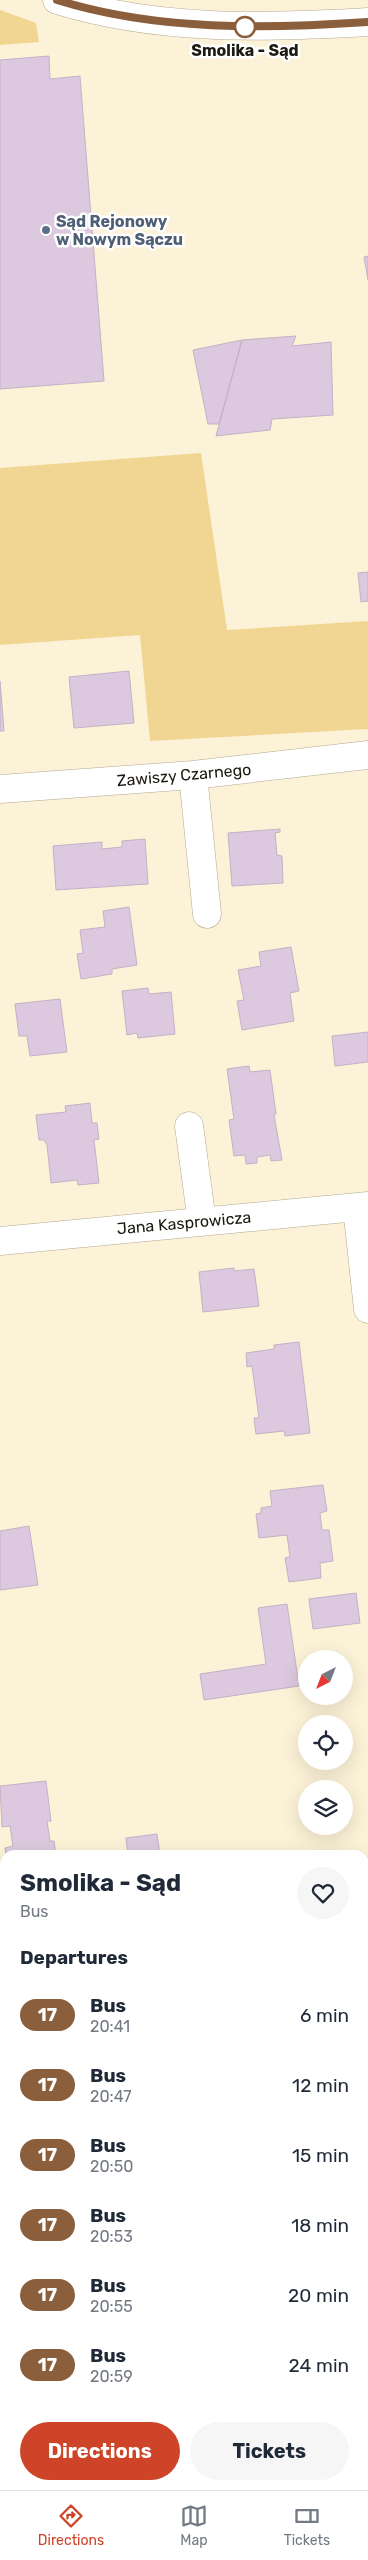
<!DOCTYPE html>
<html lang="en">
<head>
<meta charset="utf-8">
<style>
  :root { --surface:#fff; --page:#f6f6f7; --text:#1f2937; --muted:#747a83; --line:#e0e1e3; --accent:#ce4428 }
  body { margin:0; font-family:Rubik,sans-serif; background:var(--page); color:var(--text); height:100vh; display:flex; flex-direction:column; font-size:19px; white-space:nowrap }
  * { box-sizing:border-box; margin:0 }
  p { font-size:16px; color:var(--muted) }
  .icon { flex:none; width:28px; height:28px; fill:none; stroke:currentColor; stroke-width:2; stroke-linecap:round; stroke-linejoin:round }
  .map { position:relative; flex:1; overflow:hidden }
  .side { position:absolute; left:0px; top:1850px; width:369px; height:640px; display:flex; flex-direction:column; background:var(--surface); border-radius:15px 15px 0 0; box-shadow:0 5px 20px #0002 }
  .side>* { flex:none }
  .badge { padding:0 10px; border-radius:16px; font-size:18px; line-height:32px }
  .needle { width:32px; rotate:222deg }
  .fabs { position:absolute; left:298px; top:1650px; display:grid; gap:10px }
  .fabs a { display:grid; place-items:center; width:55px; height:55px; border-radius:50%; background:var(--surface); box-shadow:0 5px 20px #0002; font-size:25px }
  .map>.badge { position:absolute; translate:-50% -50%; box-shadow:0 0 0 2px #fff }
  h2 { padding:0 20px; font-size:19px; line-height:45px }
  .round { display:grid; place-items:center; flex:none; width:52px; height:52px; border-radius:26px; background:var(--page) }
  .summary { display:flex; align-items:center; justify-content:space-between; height:85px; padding:0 20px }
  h1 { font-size:24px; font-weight:700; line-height:38px }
  .cta { display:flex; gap:10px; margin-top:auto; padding:10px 20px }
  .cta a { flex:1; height:58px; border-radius:30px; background:var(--accent); color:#fff; font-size:20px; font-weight:700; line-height:58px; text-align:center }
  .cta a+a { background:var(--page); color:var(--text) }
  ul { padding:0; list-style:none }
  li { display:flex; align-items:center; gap:15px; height:70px; padding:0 20px }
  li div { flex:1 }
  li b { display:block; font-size:19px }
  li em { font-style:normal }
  li .badge { min-width:55px; font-weight:700; text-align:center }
  .dock { display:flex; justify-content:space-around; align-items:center; height:70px; border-top:1px solid var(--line); background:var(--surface); font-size:14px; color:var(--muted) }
  .dock a { display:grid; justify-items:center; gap:2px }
  .dock .active { color:var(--accent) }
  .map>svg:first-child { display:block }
  .green { fill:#f1d593 }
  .building { fill:#dcc9df; stroke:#c4b1c6 }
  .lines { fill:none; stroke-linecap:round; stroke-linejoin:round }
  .minor-casing { stroke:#b3a990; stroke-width:29 }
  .minor { stroke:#fff; stroke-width:28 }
  .line-casing { stroke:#fff; stroke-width:11 }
  .line { stroke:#8b5e3c; stroke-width:8 }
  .stop-dot { fill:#fff; stroke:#8b5e3c; stroke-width:2.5 }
  .service-dot { fill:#5c6f8a; stroke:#fff; stroke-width:2 }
  .labels { text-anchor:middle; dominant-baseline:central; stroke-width:5; stroke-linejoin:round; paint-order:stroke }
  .stop-label { font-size:16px; font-weight:bold; fill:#1d1a10; stroke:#fff }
  .service-label { font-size:16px; font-weight:bold; fill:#4e5e75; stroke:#fff; text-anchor:start }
  .street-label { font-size:16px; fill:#1d1a10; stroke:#fff }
</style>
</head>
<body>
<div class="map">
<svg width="368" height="2490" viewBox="0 0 368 2490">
  <rect width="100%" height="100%" fill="#fcf2d7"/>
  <path class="green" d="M0,10L36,23L39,42L0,45Z
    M201,453L227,630L368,621V729L150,741L140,635L0,645V468Z"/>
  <path class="building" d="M49,56L50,79L80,76L104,381L0,389V60Z
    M368,256V280L364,257Z
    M296,336L292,346L331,342L333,415L272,419L270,430L216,436L242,340Z
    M242,340L219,424H208L193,350Z
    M368,572V601L361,602L358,573Z
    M129,671L134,723L74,728L69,677Z
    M0,681L4,731H0Z
    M280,829V832L275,833L277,855L282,856L283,883L232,886L228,833Z
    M145,839L148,884L56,890L53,846L102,842V849L122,847V841Z
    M129,907L137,965L112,969V974L81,979L77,954L83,953L80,930L105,927L103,911Z
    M291,947L299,991L290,993L294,1021L242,1030L237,1001L244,1000L238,970L261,966L259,952Z
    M148,988L149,994L171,992L175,1034L138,1038L137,1033L127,1035L122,991Z
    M60,999L67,1052L30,1056L27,1036H19L15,1004Z
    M368,1032V1062L335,1066L332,1036Z
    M249,1066L250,1072L270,1070L276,1114L274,1115L282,1160L271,1161L270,1155L257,1157V1163L246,1164L245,1155L234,1156L229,1120L234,1119L227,1069Z
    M90,1103L92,1123H97L99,1139L94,1140L99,1183L78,1185L77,1180L51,1183L47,1145L44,1140H39L36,1115L66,1112L65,1106Z
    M234,1268V1271L254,1269L259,1306L203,1312L199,1272Z
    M299,1342L310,1433L285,1436L284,1431L256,1434L254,1418H259L252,1366L247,1367L246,1353L274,1349V1345Z
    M323,1485L327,1511L320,1513L322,1530H329L333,1561L320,1563L321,1578L289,1582L285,1558L290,1557L287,1535L259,1538L256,1514L261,1513V1508L272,1506L270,1491Z
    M29,1526L38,1585L0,1590V1531Z
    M356,1593L360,1623L313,1629L309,1599Z
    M287,1604L299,1686L204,1700L200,1674L266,1664L258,1608Z
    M46,1781L51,1821H47L50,1841H54L56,1855H6L5,1848L13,1846L10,1826L2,1827L0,1786Z
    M157,1834L160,1855H128L126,1838Z
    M364,2061H368V2125L364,2126Z
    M364,2337H368V2364Z
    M257,2485H331V2490H257Z"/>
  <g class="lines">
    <g class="minor-casing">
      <path id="minor" d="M57,0C157,31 264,28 368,22
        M193,775L207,914
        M0,789L193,775L368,755
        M189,1126L202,1222
        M357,1207L368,1309
        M0,1241L368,1206
        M364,1901H368
        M0,1949L5,1948
        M0,2428L5,2462
        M364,2436H368"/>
    </g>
    <use href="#minor" class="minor"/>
  </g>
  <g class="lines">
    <g class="line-casing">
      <path id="line" d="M57,0C156,31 266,29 368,22"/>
    </g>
    <use href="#line" class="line"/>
  </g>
  <circle class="stop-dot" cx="245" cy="27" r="10"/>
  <circle class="service-dot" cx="46" cy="230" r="5"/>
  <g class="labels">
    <g class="stop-label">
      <text x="245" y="50">Smolika - Sąd</text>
    </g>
    <g class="service-label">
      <text x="56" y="221">Sąd Rejonowy<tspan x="56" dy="18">w Nowym Sączu</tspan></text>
    </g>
    <g class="street-label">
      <text transform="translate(184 775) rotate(-5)">Zawiszy Czarnego</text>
      <text transform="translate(184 1223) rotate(-5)">Jana Kasprowicza</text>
    </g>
  </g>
</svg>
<div class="fabs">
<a><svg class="needle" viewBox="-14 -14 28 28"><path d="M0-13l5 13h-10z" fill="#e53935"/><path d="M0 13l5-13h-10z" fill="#747a83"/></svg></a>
<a><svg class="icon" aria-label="locate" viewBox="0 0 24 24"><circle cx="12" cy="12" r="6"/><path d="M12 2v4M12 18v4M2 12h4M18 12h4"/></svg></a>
<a><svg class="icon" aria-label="layers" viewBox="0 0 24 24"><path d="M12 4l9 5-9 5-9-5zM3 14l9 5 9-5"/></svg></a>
</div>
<section class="side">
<div class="summary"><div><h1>Smolika - Sąd</h1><p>Bus</p></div><a class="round"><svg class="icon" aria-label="heart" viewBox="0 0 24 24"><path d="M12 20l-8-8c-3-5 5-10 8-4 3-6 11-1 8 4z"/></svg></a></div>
<h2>Departures</h2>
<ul>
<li><span class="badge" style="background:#8b5e3c;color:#fff">17</span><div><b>Bus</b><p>20:41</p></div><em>6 min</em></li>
<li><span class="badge" style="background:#8b5e3c;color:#fff">17</span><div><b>Bus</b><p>20:47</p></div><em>12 min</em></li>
<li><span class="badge" style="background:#8b5e3c;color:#fff">17</span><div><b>Bus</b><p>20:50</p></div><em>15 min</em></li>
<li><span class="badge" style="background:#8b5e3c;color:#fff">17</span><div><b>Bus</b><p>20:53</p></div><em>18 min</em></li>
<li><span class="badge" style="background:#8b5e3c;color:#fff">17</span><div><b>Bus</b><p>20:55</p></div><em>20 min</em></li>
<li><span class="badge" style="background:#8b5e3c;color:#fff">17</span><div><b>Bus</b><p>20:59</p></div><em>24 min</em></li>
</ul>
<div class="cta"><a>Directions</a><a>Tickets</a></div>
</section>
</div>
<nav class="dock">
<a class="active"><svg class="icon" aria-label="directions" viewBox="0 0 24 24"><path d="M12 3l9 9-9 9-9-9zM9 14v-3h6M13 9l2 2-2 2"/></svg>Directions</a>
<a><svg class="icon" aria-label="map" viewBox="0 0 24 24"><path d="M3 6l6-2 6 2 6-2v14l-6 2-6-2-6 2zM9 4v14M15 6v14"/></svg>Map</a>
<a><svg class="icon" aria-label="tickets" viewBox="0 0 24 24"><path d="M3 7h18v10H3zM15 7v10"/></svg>Tickets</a>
</nav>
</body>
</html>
